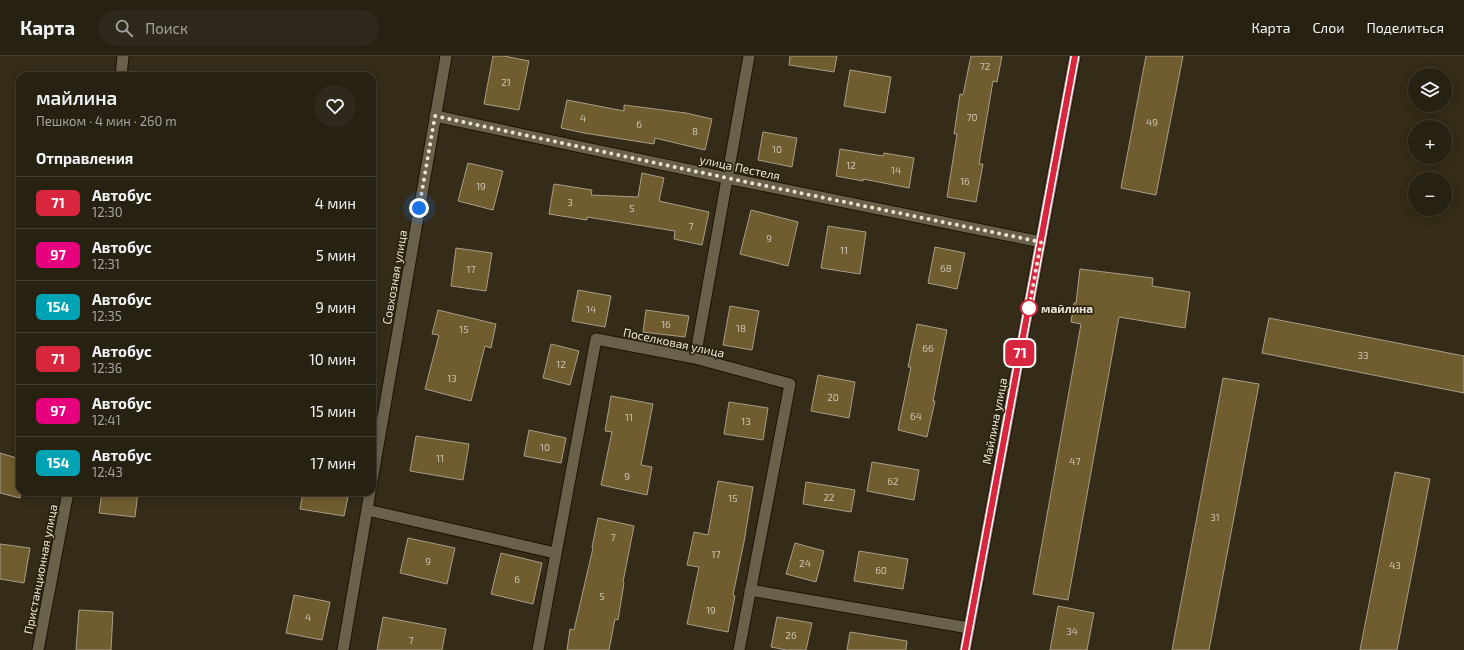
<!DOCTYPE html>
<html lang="ru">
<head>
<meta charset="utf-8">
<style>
  :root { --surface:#272112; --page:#2f291b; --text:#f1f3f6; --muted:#a4a39f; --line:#433e32 }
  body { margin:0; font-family:"Exo 2",sans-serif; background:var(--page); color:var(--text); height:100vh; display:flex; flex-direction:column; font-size:15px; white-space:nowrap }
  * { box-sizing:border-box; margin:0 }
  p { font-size:13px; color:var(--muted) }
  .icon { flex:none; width:22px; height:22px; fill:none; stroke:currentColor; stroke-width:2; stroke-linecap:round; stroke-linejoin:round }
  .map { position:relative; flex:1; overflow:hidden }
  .drawer { position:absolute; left:16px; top:16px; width:360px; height:424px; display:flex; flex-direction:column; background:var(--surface); border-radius:12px; box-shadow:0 2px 10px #0003,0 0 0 1px var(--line) }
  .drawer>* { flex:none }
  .badge { padding:0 8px; border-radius:6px; font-size:14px; line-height:26px }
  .buttons { position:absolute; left:1408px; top:12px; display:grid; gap:8px }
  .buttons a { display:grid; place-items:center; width:44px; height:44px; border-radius:50%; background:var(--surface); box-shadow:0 2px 10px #0003,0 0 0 1px var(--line); font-size:20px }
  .you { position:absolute; width:20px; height:20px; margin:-10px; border:3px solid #fff; border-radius:50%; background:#1a73e8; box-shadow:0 0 0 6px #1a73e833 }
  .map>.badge { position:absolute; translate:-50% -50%; box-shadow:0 0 0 2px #fff }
  h2 { padding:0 20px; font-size:15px; line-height:36px }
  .round { display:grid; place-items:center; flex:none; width:42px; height:42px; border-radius:21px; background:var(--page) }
  .summary { display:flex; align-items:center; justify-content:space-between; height:68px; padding:0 20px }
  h1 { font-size:19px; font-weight:600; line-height:30px }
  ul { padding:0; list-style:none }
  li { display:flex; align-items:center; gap:12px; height:52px; padding:0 20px; border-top:1px solid var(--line) }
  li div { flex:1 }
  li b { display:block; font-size:15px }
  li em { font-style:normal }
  li .badge { min-width:44px; font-weight:700; text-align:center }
  header { display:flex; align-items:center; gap:24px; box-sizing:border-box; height:56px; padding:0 20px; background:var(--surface); border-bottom:1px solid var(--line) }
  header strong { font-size:19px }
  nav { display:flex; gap:22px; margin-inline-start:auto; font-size:14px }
  .search { width:280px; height:36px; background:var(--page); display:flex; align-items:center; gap:10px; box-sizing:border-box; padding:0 14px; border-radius:22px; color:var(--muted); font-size:15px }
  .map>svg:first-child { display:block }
  .building { fill:#6f5d30; stroke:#a89e87 }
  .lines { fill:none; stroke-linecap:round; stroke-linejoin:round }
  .minor-casing { stroke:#1c1402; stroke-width:13 }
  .secondary-casing { stroke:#1c1402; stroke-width:13 }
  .minor { stroke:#6a614b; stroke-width:11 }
  .secondary { stroke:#91726a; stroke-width:11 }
  .line-casing { stroke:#fff; stroke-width:9 }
  .line { stroke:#d7263d; stroke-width:6 }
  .walk { stroke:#eae5d8; stroke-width:4; stroke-dasharray:0 7.2 }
  .stop-dot { fill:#fff; stroke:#d7263d; stroke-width:2 }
  .labels { text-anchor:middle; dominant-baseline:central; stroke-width:3.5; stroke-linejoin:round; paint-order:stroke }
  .number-label { font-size:10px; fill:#cbc3ae }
  .street-label { font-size:12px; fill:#eae5d8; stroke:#2a230e }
  .stop-label { font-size:12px; font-weight:bold; fill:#eae5d8; stroke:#2a230e; text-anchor:start }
</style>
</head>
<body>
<header>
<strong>Карта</strong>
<div class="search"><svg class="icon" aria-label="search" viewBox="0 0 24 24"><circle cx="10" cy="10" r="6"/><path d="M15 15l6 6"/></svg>Поиск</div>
<nav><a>Карта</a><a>Слои</a><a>Поделиться</a></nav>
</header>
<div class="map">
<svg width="1464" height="594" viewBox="0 0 1464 594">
  <rect width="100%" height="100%" fill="#342c18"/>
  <path class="building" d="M493,0H504L529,5L519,54L484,48Z
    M790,0H837L834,16L789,9Z
    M971,0H1002L997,26L993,25L979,108H983L976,146L947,141L957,78H954L960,38L963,39Z
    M1146,0H1183L1156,139L1121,132Z
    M850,14L891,21L885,57L844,50Z
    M567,44L624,55V49L686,57L712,63L705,94L655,82L654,88L584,77L561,72Z
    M763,76L797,82L792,111L758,104Z
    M840,93L883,100L884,97L914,102L909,132L863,123V125L836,120Z
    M468,107L503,115L493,154L458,145Z
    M642,117L664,122L659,145L709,156L702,189L674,183L675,175L587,161V164L549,158L554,128L592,134L591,139L638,141Z
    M751,154L798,166L788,210L740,198Z
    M828,170L866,176L860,218L821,212Z
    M935,191L965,197L957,233L928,227Z
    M456,192L492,197L486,235L451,230Z
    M1080,213L1153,222L1152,230L1190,236L1185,272L1119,261L1068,544L1033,538L1081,268L1071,266L1074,247H1076Z
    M578,234L611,240L605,271L572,265Z
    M730,250L759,255L752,294L723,289Z
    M438,254L496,268L491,292L485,290L471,345L425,333L439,279L432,278Z
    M646,254L689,260L685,281L643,276Z
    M1269,262L1464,300V337L1262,297Z
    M917,268L947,274L933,345H935L927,381L898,374L911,311H908Z
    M551,288L579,295L570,329L543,322Z
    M818,319L855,326L849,362L811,355Z
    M1223,322L1259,328L1209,594H1172Z
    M611,340L653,348L641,409L652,411L647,439L601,429L612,376L605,375Z
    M729,346L768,352L763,384L724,378Z
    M529,374L566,382L561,407L524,400Z
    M416,380L469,388L463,424L410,415Z
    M0,397L20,403V442L0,437Z
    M872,406L919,414L914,444L867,435Z
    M1395,416L1430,423L1397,594H1360Z
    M718,425L753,431L744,486L733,539L735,540L728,576L687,568L699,511L687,509L694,476L708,479Z
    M806,426L855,434L851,456L803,448Z
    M102,436H138L135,461L99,457Z
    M303,436H349L344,460L300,453Z
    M598,462L634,470L623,526L624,527L618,564L615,563L609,594H567L570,573L574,574L593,492L592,491Z
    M408,482L455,492L447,528L400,517Z
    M795,487L824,495L816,526L786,518Z
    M0,488L30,492L24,527L0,523Z
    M859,495L908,503L903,533L854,525Z
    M501,497L542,507L533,548L491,538Z
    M294,539L330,546L322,584L286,577Z
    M1058,550L1094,557L1087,594H1050Z
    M79,554L113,556L111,594H76Z
    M383,561L446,573L442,594H377Z
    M777,561L812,567L806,594H787L771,591Z
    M850,576L907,585L906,594H847Z"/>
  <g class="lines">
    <g class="minor-casing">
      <path id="minor" d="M121,20L123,0
        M435,60L727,122L1041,186
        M695,302L749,0
        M372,424L446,0
        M367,454L555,497
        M750,534L969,572
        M38,594L68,436
        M343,594L370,436
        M538,594L596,283L695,302L790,328L739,594"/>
    </g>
    <g class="secondary-casing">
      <path id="secondary" d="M965,594L1075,0"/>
    </g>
    <use href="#minor" class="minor"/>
    <use href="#secondary" class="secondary"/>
  </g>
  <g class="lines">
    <g class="line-casing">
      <path id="line" d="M965,594L1075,0"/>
    </g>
    <use href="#line" class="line"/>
    <path class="walk" d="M419,152L435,60L727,122L1041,186L1029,252"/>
  </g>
  <circle class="stop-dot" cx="1029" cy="252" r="8"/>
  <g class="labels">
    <g class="number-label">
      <text x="985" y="10">72</text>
      <text x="506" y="26">21</text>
      <text x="972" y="61">70</text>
      <text x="583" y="62">4</text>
      <text x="1152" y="66">49</text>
      <text x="639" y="68">6</text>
      <text x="695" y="75">8</text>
      <text x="777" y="93">10</text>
      <text x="851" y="109">12</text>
      <text x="896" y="114">14</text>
      <text x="965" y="125">16</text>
      <text x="481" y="130">19</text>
      <text x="570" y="146">3</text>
      <text x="632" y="152">5</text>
      <text x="691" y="170">7</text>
      <text x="769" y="182">9</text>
      <text x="844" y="194">11</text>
      <text x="946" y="212">68</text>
      <text x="471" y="213">17</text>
      <text x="591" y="253">14</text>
      <text x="666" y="268">16</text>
      <text x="741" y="272">18</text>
      <text x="464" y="273">15</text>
      <text x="928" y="292">66</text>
      <text x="1363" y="299">33</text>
      <text x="561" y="308">12</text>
      <text x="452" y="322">13</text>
      <text x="833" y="341">20</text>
      <text x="916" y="360">64</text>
      <text x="629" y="361">11</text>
      <text x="746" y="365">13</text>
      <text x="545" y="391">10</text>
      <text x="440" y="402">11</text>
      <text x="1075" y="405">47</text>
      <text x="627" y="420">9</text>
      <text x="893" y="425">62</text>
      <text x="829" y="441">22</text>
      <text x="733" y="442">15</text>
      <text x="1215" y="461">31</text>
      <text x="613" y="481">7</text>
      <text x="716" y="498">17</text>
      <text x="428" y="505">9</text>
      <text x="805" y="507">24</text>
      <text x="1395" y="509">43</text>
      <text x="881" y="514">60</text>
      <text x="517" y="523">6</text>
      <text x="602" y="540">5</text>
      <text x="711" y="554">19</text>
      <text x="308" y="561">4</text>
      <text x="1072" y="575">34</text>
      <text x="791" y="579">26</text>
      <text x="411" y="584">7</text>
    </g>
    <g class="street-label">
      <text transform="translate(740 111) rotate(12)">улица Пестеля</text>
      <text transform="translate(394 221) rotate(-80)">Совхозная улица</text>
      <text transform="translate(674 286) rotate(12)">Поселковая улица</text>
      <text transform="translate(994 365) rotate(-79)">Майлина улица</text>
      <text transform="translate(40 513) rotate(-79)">Пристанционная улица</text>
    </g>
    <g class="stop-label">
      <text x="1041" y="252">майлина</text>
    </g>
  </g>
</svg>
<div class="buttons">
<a><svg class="icon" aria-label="layers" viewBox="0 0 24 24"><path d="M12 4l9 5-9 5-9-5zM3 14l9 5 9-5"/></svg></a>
<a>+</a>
<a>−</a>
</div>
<div class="you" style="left:419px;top:152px"></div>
<b class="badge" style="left:1020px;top:297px;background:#d7263d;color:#fff">71</b>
<section class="drawer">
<div class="summary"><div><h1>майлина</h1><p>Пешком · 4 мин · 260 m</p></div><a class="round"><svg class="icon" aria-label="heart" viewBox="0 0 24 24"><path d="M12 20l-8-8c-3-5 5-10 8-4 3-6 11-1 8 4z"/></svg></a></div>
<h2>Отправления</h2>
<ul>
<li><span class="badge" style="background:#d7263d;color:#fff">71</span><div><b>Автобус</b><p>12:30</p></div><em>4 мин</em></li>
<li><span class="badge" style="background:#e6007e;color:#fff">97</span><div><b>Автобус</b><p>12:31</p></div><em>5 мин</em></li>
<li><span class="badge" style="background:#00a3b4;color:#fff">154</span><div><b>Автобус</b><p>12:35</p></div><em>9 мин</em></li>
<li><span class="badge" style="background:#d7263d;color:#fff">71</span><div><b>Автобус</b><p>12:36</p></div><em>10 мин</em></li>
<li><span class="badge" style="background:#e6007e;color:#fff">97</span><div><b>Автобус</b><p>12:41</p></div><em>15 мин</em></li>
<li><span class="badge" style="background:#00a3b4;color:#fff">154</span><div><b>Автобус</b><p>12:43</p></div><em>17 мин</em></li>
</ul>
</section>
</div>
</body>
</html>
